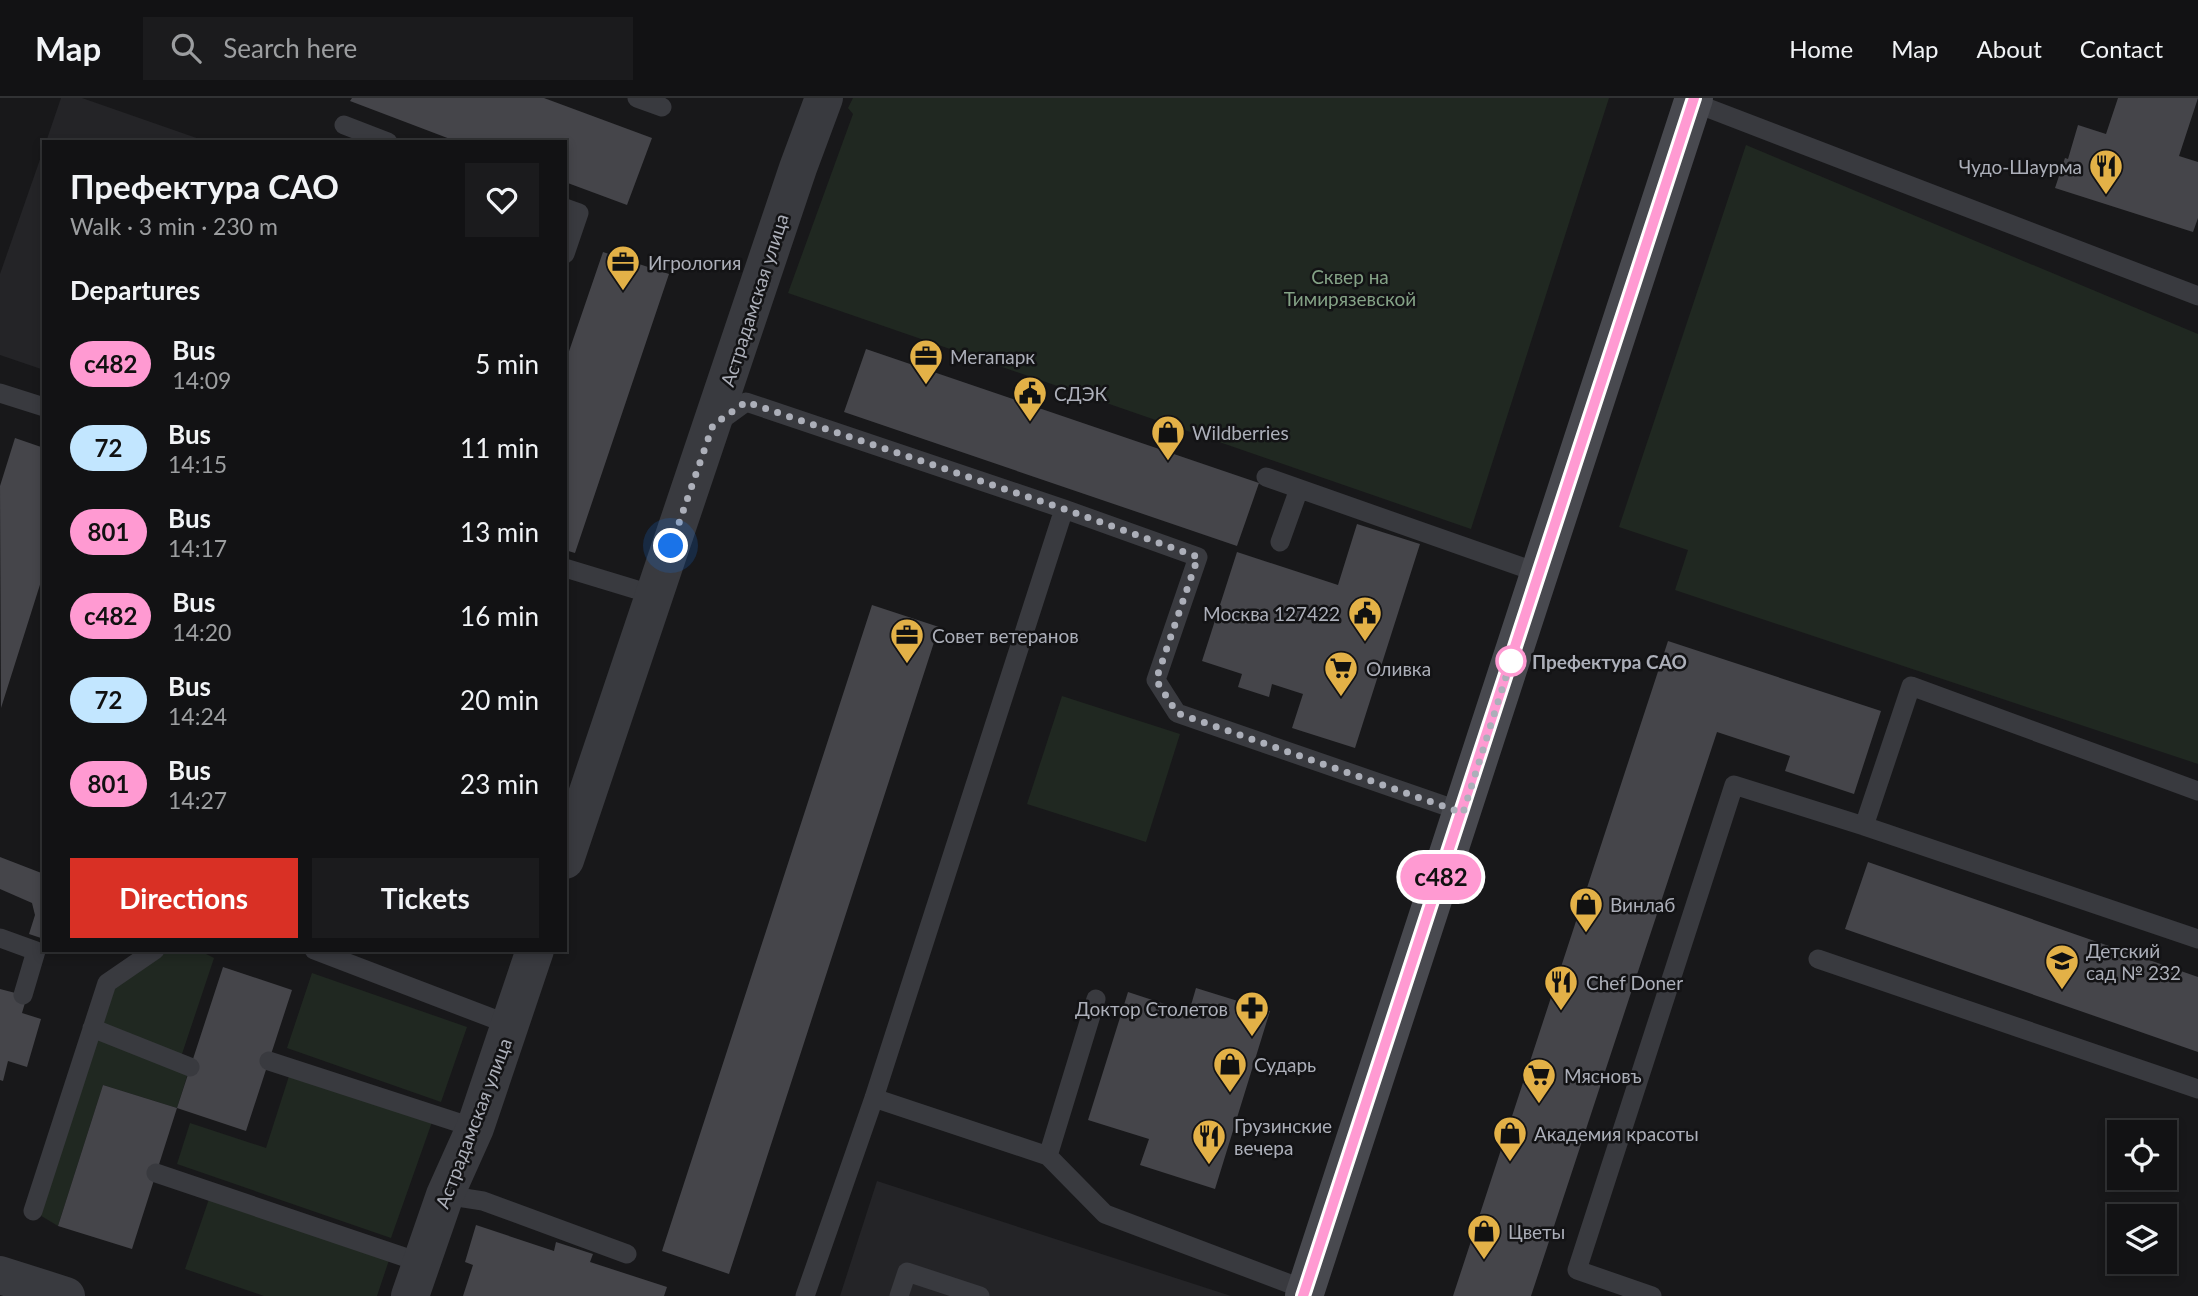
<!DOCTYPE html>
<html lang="en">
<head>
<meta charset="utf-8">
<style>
  :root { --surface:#121214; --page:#1b1b1d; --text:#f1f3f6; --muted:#9c9ea0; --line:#313234; --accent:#d93025 }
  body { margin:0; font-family:Lato,sans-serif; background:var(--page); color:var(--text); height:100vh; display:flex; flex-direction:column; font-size:26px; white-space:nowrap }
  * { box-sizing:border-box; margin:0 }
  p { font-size:23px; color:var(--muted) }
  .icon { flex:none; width:38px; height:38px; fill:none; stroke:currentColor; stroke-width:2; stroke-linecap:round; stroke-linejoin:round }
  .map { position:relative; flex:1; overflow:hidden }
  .details { position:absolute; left:42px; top:42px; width:525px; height:812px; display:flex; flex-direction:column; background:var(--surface); border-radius:0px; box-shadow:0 4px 10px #0003,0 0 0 2px var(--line) }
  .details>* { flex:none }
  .badge { padding:0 14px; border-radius:23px; font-size:24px; line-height:46px }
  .tools { position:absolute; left:2107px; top:1022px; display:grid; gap:14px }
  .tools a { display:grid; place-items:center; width:70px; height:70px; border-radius:0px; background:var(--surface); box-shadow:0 4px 10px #0003,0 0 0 2px var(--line); font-size:35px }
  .you { position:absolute; width:35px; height:35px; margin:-18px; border:5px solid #fff; border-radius:50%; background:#1a73e8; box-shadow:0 0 0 10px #1a73e833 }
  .map>.badge { position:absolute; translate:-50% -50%; box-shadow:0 0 0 4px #fff }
  h2 { padding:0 28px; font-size:26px; line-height:63px }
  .round { display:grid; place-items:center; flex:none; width:74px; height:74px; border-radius:0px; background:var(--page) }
  .head { display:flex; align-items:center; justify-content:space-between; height:119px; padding:0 28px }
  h1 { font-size:33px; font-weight:700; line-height:52px }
  .action { display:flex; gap:14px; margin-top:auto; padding:14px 28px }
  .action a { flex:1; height:80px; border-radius:0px; background:var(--accent); color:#fff; font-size:28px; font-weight:700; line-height:80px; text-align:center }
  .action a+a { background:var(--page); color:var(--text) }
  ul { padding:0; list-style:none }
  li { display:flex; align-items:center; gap:21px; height:84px; padding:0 28px }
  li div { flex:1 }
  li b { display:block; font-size:26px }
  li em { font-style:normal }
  li .badge { min-width:77px; font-weight:700; text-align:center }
  header { display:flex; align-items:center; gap:42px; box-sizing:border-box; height:98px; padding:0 35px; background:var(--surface); border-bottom:2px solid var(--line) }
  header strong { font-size:33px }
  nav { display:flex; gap:38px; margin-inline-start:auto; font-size:24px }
  .search { width:490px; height:63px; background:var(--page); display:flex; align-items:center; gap:18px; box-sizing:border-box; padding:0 24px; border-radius:0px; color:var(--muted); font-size:26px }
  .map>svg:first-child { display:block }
  .built { fill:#242427 }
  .green { fill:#202821 }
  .building { fill:#45454a }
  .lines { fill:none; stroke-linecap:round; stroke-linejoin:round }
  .lane { stroke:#393a3f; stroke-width:19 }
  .street { stroke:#393a3f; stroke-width:38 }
  .secondary { stroke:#48494f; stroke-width:38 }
  .line-casing { stroke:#fff; stroke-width:16 }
  .line { stroke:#ff9ad2; stroke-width:10 }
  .walk { stroke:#acafb9; stroke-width:7; stroke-dasharray:0 12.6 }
  .stop-dot { fill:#fff; stroke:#ff9ad2; stroke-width:3.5 }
  .labels { text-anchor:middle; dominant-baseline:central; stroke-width:5; stroke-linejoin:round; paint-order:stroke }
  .poi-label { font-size:19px; fill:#acafb9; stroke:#131315; text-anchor:start }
  .park-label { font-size:19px; fill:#84a286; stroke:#131315 }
  .street-label { font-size:19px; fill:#acafb9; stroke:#131315 }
  .stop-label { font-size:19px; font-weight:bold; fill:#acafb9; stroke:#131315; text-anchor:start }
</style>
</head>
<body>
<header>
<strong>Map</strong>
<div class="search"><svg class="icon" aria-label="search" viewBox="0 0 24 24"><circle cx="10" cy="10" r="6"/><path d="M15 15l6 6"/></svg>Search here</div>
<nav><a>Home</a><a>Map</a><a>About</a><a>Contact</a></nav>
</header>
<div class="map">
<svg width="2198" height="1198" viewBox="0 0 2198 1198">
  <rect width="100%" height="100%" fill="#18181a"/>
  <path class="built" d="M61,0H82L208,44H46Z
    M44,50V272L0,257V176Z
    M877,1083L1231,1198H840Z"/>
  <path class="green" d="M853,0H1609L1471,431L788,195L853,16L848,10Z
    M1746,47L2198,236V666L1675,492L1688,452L1619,429Z
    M1062,598L1180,636L1146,744L1027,706Z
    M166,852H198L214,860L181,959L99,927L113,888Z
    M312,875L467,929L441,1004L287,950Z
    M96,936L189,972L177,1010L103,987L58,1128L38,1116Z
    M289,978L432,1024L391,1140L177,1066L190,1025L266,1050Z
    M209,1101L389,1162L377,1198H264L185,1171Z"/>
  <path class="building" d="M352,0H544L652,40L627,107L565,84V44H458L350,3Z
    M2118,0H2198L2179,58L2198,64V120L2193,134L2055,90L2065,60L2068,61L2078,27L2106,36Z
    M603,154L669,176L575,455L565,452V265Z
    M866,251L1259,385L1237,448L844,314Z
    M15,340L44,350V474L1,610L0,388Z
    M1357,426L1420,446L1355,650L1292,630L1303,596L1272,586L1269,599L1238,589L1242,576L1202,563L1237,454L1338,487Z
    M872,507L939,529L729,1176L662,1153Z
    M1668,543L1881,613L1854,696L1785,673L1790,658L1717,634L1531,1198H1453Z
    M0,759L44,776V841L29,836L35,817L32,805L0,791Z
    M1868,764L2198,879V954L1845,831Z
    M223,869L292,892L246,1033L177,1010Z
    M1196,890L1270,913L1215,1091L1140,1067L1149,1041L1088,1022L1128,894L1189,914Z
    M0,891L27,898L22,915L41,921L27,969L8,963L3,983L0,982Z
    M103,987L177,1010L132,1151L58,1128Z
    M476,1127L554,1153L556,1144L593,1156L590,1164L667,1189L664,1198H463L473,1167L465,1164Z"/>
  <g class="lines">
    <path class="lane" d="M637,0L662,9
      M1692,4L2198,198
      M344,27L388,44
      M565,110L579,115L565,156
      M0,295L44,309
      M717,325L746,304L1064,411L1198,459L1156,582L1177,615L1463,714
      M1266,379L1539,475
      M1280,444L1299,391
      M565,470L654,497
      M1864,728L2198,841
      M0,840L36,853L23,897
      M314,852L510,927
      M1818,861L2198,991
      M92,930L190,969
      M269,963L475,1030
      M874,1000L1048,1058L1105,1116L1306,1192
      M1048,1058L1096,901
      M156,1075L422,1165
      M445,1097L483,1103L627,1156
      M33,1113L107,885L155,852
      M805,1198L874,1000L1064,411
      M899,1198L907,1174L980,1198
      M1652,1198L1577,1172L1734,687L1864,728L1911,588L2198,693"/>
    <path class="street" d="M565,762L798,70L824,0
      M0,1177L66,1198
      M410,1198L445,1097L475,1030L535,852"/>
    <path class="secondary" d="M1304,1198L1694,0"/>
  </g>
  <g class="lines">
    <g class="line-casing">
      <path id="line" d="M1303,1198L1694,0"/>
    </g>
    <use href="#line" class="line"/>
    <path class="walk" d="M671,448L713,327L746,304L1064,411L1198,459L1156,582L1177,615L1463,715L1511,563"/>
  </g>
  <defs>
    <g id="restaurant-pin" transform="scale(1.75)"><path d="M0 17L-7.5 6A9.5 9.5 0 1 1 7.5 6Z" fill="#e3b147" stroke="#131315"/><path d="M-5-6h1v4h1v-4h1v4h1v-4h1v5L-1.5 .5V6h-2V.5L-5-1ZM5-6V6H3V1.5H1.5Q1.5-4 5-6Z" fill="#111"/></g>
    <g id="office-pin" transform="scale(1.75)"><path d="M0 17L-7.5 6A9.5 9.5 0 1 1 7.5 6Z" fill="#e3b147" stroke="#131315"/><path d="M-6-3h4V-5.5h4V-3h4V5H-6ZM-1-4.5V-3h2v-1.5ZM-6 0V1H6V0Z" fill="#111"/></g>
    <g id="civic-pin" transform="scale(1.75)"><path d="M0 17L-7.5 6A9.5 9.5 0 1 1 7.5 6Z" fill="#e3b147" stroke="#131315"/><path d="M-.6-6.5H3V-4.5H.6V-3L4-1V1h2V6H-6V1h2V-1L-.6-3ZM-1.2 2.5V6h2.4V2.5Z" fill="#111"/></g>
    <g id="shop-pin" transform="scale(1.75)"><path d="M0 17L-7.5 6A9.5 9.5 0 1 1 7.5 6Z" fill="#e3b147" stroke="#131315"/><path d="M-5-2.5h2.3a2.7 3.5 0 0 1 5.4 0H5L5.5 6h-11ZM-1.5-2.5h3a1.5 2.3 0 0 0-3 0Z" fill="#111"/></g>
    <g id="supermarket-pin" transform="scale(1.75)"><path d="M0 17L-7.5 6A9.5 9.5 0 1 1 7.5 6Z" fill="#e3b147" stroke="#131315"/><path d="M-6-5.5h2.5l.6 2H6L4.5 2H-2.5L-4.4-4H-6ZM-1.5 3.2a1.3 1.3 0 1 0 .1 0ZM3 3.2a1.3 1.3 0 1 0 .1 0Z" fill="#111"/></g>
    <g id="school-pin" transform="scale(1.75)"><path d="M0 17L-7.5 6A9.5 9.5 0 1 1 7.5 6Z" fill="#e3b147" stroke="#131315"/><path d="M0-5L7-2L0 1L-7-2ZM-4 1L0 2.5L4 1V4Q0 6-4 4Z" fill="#111"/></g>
    <g id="pharmacy-pin" transform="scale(1.75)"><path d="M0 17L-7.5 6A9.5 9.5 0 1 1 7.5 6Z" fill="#e3b147" stroke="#131315"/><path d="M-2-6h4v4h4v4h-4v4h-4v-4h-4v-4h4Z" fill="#111"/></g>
  </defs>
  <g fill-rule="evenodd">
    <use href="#restaurant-pin" x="2106" y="68"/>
    <use href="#office-pin" x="623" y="164"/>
    <use href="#office-pin" x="926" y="258"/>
    <use href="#civic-pin" x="1030" y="295"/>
    <use href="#shop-pin" x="1168" y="334"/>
    <use href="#civic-pin" x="1365" y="515"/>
    <use href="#office-pin" x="907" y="537"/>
    <use href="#supermarket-pin" x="1341" y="570"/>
    <use href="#shop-pin" x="1586" y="806"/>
    <use href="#school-pin" x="2062" y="863"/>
    <use href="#restaurant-pin" x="1561" y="884"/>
    <use href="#pharmacy-pin" x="1252" y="910"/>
    <use href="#shop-pin" x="1230" y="966"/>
    <use href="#supermarket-pin" x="1539" y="977"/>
    <use href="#shop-pin" x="1510" y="1035"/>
    <use href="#restaurant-pin" x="1209" y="1038"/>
    <use href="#shop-pin" x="1484" y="1133"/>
  </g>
  <circle class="stop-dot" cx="1511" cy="563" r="14"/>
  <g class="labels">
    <g class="poi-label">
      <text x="2082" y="68" text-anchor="end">Чудо-Шаурма</text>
      <text x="648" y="164">Игрология</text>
      <text x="950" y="258">Мегапарк</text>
      <text x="1054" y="295">СДЭК</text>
      <text x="1192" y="334">Wildberries</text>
      <text x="1340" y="515" text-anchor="end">Москва 127422</text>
      <text x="932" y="537">Совет ветеранов</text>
      <text x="1366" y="570">Оливка</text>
      <text x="1610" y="806">Винлаб</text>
      <text x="2086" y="852">Детский<tspan x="2086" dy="22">сад № 232</tspan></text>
      <text x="1586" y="884">Chef Doner</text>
      <text x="1228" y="910" text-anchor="end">Доктор Столетов</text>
      <text x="1254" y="966">Сударь</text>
      <text x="1564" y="977">Мясновъ</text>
      <text x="1234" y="1027">Грузинские<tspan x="1234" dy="22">вечера</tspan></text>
      <text x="1534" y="1035">Академия красоты</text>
      <text x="1508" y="1133">Цветы</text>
    </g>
    <g class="park-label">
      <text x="1350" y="178">Сквер на<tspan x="1350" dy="22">Тимирязевской</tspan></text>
    </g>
    <g class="street-label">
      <text transform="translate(754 202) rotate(-72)">Астрадамская улица</text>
      <text transform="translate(473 1025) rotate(-69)">Астрадамская улица</text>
    </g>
    <g class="stop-label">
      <text x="1532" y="563">Префектура САО</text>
    </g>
  </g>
</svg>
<div class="tools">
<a><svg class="icon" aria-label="locate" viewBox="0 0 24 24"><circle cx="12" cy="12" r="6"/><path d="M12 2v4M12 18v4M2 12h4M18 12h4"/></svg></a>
<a><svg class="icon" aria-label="layers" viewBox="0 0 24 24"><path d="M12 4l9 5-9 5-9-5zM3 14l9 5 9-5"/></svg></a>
</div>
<div class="you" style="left:671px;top:448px"></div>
<b class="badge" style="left:1441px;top:779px;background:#ff9ad2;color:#111">с482</b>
<section class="details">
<div class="head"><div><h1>Префектура САО</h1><p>Walk · 3 min · 230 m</p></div><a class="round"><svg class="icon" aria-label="heart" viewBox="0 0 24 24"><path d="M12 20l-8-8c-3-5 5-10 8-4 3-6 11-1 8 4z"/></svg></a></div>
<h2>Departures</h2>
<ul>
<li><span class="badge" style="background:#ff9ad2;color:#111">с482</span><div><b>Bus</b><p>14:09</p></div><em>5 min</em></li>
<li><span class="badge" style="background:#c2e6ff;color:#111">72</span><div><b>Bus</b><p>14:15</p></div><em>11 min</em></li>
<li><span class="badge" style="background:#ff9ad2;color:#111">801</span><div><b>Bus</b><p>14:17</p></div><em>13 min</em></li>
<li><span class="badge" style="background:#ff9ad2;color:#111">с482</span><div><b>Bus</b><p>14:20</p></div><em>16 min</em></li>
<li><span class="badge" style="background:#c2e6ff;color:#111">72</span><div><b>Bus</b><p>14:24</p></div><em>20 min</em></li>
<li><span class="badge" style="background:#ff9ad2;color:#111">801</span><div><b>Bus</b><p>14:27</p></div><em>23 min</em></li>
</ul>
<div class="action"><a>Directions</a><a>Tickets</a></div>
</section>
</div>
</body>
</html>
